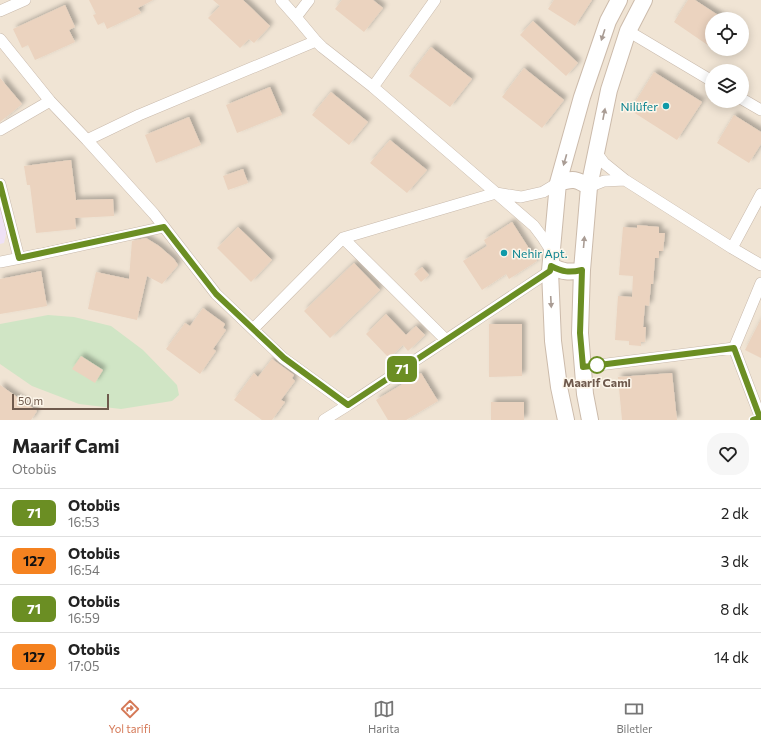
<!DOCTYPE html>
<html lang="tr">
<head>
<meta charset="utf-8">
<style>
  :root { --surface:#fff; --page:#f6f6f6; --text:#222; --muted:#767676; --line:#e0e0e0; --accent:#d57957 }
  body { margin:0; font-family:Commissioner,sans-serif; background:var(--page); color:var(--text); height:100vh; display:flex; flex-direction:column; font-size:15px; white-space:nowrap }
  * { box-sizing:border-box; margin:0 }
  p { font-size:13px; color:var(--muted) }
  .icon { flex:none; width:22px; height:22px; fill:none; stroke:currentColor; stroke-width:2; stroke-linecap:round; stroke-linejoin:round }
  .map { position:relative; height:420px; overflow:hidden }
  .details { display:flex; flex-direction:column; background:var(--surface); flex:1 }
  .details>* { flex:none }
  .badge { padding:0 8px; border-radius:6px; font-size:14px; line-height:26px }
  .controls { position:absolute; left:705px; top:12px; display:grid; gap:8px }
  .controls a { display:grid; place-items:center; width:44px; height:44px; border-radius:50%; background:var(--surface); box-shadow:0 2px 10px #0003; font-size:20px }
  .scale { position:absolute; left:12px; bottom:10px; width:97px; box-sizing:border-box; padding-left:4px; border:2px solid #6f5a4d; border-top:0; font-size:11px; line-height:14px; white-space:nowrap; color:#6f5a4d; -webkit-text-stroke:3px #fdf6ea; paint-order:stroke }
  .map>.badge { position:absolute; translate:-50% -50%; box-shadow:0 0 0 2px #fff }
  .round { display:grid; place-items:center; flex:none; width:42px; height:42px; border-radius:16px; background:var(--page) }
  .headline { display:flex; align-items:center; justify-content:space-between; height:68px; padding:0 12px }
  h1 { font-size:19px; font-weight:700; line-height:30px }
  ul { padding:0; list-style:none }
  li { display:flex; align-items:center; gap:12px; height:48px; padding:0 12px; border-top:1px solid var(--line) }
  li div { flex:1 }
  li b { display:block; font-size:15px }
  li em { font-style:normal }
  li .badge { min-width:44px; font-weight:700; text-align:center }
  .tabs { display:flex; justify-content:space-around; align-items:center; height:56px; border-top:1px solid var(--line); background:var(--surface); font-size:11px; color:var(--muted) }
  .tabs a { display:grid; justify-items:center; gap:2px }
  .tabs .on { color:var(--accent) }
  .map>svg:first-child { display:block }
  .residential { fill:#f0e4d4; fill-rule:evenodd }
  .education { fill:#efe1f5 }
  .green { fill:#d0e5c5 }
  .building { fill:#ebd3bf; filter:url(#shadow) }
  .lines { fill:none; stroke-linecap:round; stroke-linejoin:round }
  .minor-casing { stroke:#c9baac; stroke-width:12 }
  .secondary-casing { stroke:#ccbbab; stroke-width:18 }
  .minor { stroke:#fff; stroke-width:11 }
  .secondary { stroke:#fff; stroke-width:16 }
  .oneway { fill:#a99c94 }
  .line-casing { stroke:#fff; stroke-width:9 }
  .line { stroke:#6b8e23; stroke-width:6 }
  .culture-dot { fill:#0f9aa8; stroke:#fdf6ea; stroke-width:1.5 }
  .stop-dot { fill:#fff; stroke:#6b8e23; stroke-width:2 }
  .labels { text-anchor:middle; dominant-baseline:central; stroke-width:3; stroke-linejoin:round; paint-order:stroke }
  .culture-label { font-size:12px; fill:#0d838f; stroke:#fdf6ea; text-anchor:end }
  .stop-label { font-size:12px; font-weight:bold; fill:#6f5a4d; stroke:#fdf6ea }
</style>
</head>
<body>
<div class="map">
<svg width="761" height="420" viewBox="0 0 761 420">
  <defs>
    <filter id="shadow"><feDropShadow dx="3.5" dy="-3.5" stdDeviation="2" flood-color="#0004"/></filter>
  </defs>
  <rect width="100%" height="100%" fill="#f9f2e4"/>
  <path class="residential" d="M0,0H761V420H0ZM712,19H742V49H712ZM712,71H742V101H712Z"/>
  <path class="education" d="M0,206L7,230L4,243L0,244Z"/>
  <path class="green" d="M48,315L74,317L111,326L143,350L177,385L179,395L172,401L121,409L79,404L32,386L0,364V324Z"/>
  <path class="building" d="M89,0H153L138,8L141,13L107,29L104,22L98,25L93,15L96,14Z
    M213,0H243L270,26L254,43L249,39L240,48L208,18L220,6Z
    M342,0H373L383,8L364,32L335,9Z
    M554,0H592L575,26L548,9Z
    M688,0H695L724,19H712V48L674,22Z
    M65,5L75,27L69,30L75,42L35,60L28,45L22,48L13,29Z
    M533,21L578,63L566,76L520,35Z
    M431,47L472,79L450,107L409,76Z
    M524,68L564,100L542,128L502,97Z
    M654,72L702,102L677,140L630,110Z
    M0,78L22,104L0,122Z
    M270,87L282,115L237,133L226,105Z
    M331,92L368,122L349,145L312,115Z
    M734,115L761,132V144L749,163L717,143Z
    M189,117L201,145L156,163L145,135Z
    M390,140L427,170L407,193L370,163Z
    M71,160L76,200L113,199L114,216L75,218L76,229L36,233L30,185H27L24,166Z
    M243,169L248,183L228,190L223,176Z
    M512,222L537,261L509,279L506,274L482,290L463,261L487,246L484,240Z
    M637,225L659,227V233H665L663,251H659V258H655L653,284H651L649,306L645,305L643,327H646L645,342H641V346L629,345V341L615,340L618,296L632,297L633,276L619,275L623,227L637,228Z
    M238,227L272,260L251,282L217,248Z
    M146,238L159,246L174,259L178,265L162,284L147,276L137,320L88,309L96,272L129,279L132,241Z
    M354,263L380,290L330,338L304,311Z
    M422,267L429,275L421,282L414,274Z
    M41,271L47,306L0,314V279Z
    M203,308L225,324L223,328L226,330L213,349L216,351L200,374L166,349L185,323L190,326Z
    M386,314L406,335L416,326L425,335L408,351L403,345L389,358L366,334Z
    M761,319V358L745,350Z
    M489,324H522V376L489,377Z
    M81,356L103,370L95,383L72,369Z
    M272,359L294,375L292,378L295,381L281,400L285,402L272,420H262L234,400L254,373L258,377Z
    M421,373L438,401L406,420H388L376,400Z
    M672,373L677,420H622L618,377Z
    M0,385L37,411L31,420H0Z
    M491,402H524V420H491Z"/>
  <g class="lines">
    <g class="minor-casing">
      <path id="minor" d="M281,0L296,17L316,41L322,47L373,87L496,193L521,197L543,192L558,183
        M0,11L25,0
        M296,17L309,0
        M628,31L712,81
        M0,39L50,101L87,140L154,214L216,294L283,358L348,405
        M373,87L435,0
        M742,99L761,110
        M0,130L50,101
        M87,140L139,115L316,41
        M596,152L604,163L625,180
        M0,184L19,258
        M589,187L604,181L625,180L732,248L761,265
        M343,238L446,340
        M732,248L761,194
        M0,262L41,254L164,227
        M761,283L734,348L761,419
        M253,329L343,238L496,193L534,226L543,238L552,252
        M583,367L734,348
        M324,420L348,405L550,271"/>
    </g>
    <g class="secondary-casing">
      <path id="secondary" d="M558,183C573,178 577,179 589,187
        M551,266C563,272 569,273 582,270
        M566,420L559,387L553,341L550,271L558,183L582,97L608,21L619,0
        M590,420L585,394L580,333L582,270L589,187L609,90L628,31L644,0"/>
    </g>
    <use href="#minor" class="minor"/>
    <use href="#secondary" class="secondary"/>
  </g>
  <defs><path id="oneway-solid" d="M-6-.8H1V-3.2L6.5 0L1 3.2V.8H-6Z"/></defs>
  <g class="oneway">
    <use href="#oneway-solid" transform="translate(603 35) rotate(108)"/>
    <use href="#oneway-solid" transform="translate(604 114) rotate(-79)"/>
    <use href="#oneway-solid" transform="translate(565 160) rotate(106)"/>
    <use href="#oneway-solid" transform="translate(584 242) rotate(-85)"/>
    <use href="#oneway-solid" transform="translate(551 302) rotate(87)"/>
  </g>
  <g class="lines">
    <g class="line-casing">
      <path id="line" d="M0,184L19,258L164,227L216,294L284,358L348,405L550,271L551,266C563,272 569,273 582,270L580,333L583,367L734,348L760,418L753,420"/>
    </g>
    <use href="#line" class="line"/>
  </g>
  <g class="culture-dot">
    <circle cx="666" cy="106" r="4"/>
    <circle cx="504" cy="253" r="4"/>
  </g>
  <circle class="stop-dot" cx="597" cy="365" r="8"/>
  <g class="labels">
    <g class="culture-label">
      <text x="658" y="106">Nilüfer</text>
      <text x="512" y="253" text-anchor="start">Nehir Apt.</text>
    </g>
    <g class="stop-label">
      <text x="597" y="382">Maarif Cami</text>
    </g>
  </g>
</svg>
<div class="controls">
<a><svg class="icon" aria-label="locate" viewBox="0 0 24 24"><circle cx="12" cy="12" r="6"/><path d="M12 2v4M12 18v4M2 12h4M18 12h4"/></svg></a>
<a><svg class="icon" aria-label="layers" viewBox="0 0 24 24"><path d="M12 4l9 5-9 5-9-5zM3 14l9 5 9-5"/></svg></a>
</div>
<div class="scale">50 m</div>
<b class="badge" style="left:402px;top:369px;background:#6b8e23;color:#fff">71</b>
</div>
<section class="details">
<div class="headline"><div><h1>Maarif Cami</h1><p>Otobüs</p></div><a class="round"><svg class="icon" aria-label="heart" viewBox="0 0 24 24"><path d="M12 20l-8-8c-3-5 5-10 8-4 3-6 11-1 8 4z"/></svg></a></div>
<ul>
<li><span class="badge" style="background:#6b8e23;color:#fff">71</span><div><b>Otobüs</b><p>16:53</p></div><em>2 dk</em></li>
<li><span class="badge" style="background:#f58220;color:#111">127</span><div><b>Otobüs</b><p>16:54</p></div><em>3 dk</em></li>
<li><span class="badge" style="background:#6b8e23;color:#fff">71</span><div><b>Otobüs</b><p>16:59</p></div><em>8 dk</em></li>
<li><span class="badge" style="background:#f58220;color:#111">127</span><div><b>Otobüs</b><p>17:05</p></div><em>14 dk</em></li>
</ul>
</section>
<nav class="tabs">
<a class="on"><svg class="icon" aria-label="directions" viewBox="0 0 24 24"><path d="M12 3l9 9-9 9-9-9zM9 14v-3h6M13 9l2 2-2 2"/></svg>Yol tarifi</a>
<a><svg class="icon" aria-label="map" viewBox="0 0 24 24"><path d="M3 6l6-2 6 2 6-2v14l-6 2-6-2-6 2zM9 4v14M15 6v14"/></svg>Harita</a>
<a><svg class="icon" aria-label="tickets" viewBox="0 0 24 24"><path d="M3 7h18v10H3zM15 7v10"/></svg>Biletler</a>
</nav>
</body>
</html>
